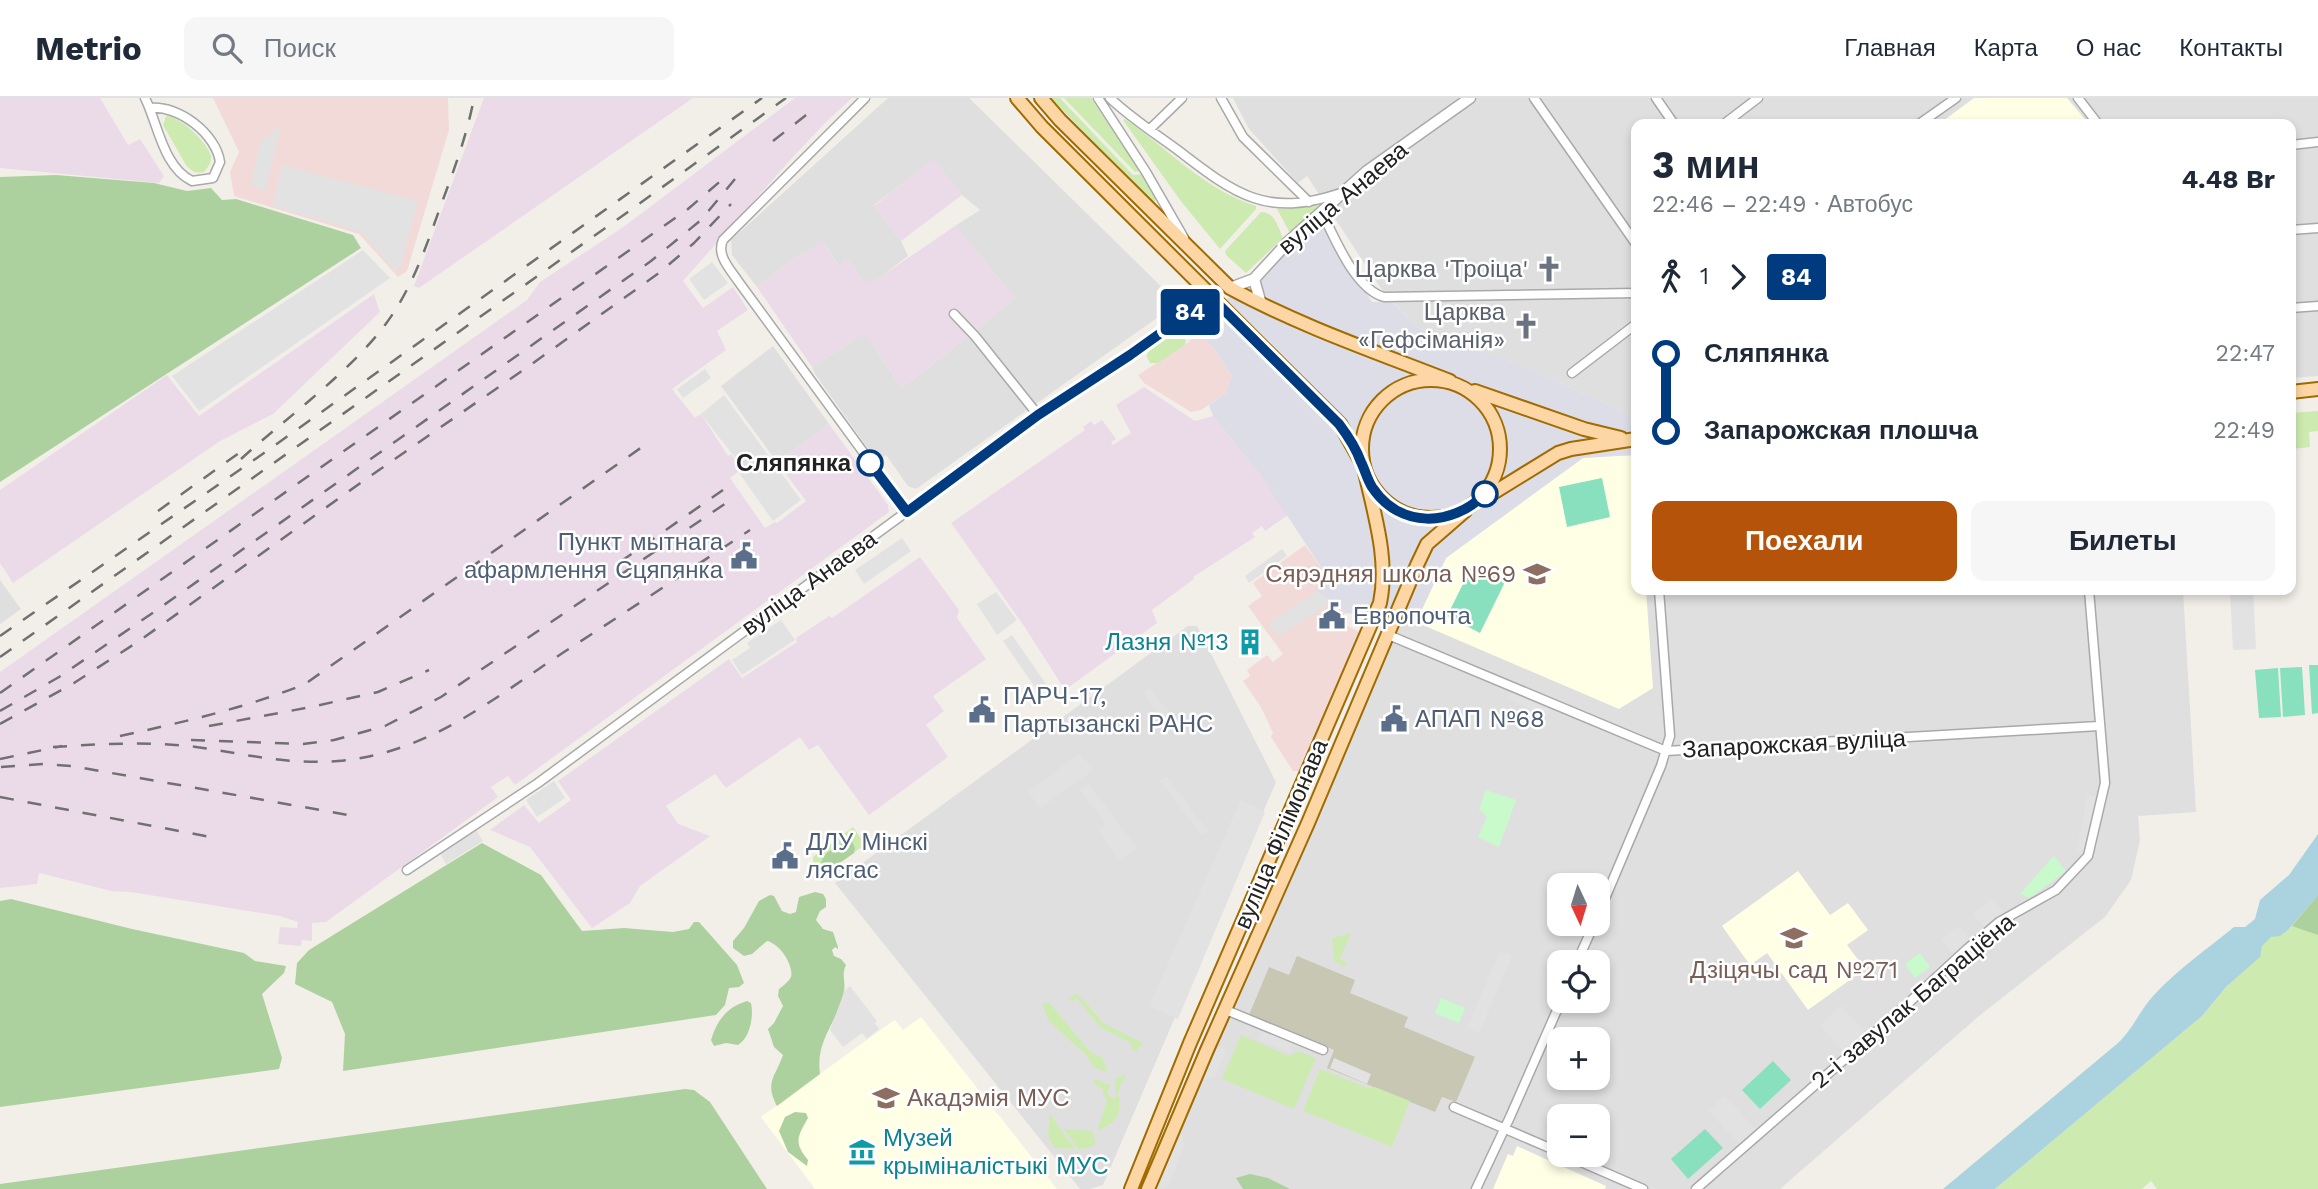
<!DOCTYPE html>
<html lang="ru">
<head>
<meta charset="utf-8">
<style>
  :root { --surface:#fff; --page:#f6f6f7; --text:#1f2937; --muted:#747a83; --line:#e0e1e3; --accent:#b45309 }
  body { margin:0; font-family:"Work Sans",sans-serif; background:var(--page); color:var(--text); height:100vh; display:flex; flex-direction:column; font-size:26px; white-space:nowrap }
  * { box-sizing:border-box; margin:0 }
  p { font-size:23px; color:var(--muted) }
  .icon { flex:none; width:38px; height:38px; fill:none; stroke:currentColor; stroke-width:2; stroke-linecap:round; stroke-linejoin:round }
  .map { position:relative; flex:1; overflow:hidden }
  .side { position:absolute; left:1631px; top:21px; width:665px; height:476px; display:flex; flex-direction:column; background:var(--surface); border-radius:14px; box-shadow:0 4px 10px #0003 }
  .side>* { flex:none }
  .badge { padding:0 14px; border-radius:5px; font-size:24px; line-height:46px }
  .needle { width:46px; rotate:176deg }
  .controls { position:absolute; left:1547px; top:775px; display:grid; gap:14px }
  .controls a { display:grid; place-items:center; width:63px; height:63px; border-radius:14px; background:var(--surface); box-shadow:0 4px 10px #0003; font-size:35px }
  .map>.badge { position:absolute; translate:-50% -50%; box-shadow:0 0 0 4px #fff }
  .legs { display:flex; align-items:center; gap:10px; height:77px; padding:0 21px; font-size:23px }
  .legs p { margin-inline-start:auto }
  .summary { display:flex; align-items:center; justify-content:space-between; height:119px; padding:0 21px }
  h1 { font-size:38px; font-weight:700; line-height:52px }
  .button { display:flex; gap:14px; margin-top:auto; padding:14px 21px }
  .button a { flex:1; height:80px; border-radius:14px; background:var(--accent); color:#fff; font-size:28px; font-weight:700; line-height:80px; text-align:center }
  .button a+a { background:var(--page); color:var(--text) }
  ul { padding:0 21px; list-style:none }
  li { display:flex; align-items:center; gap:24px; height:77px; font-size:26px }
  li i { display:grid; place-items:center; width:10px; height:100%; margin:0 9px; background:currentColor }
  li i::after { content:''; width:18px; height:18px; margin:-9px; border:5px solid; border-radius:50%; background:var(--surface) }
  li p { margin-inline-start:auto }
  li:first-child i { background:linear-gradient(#0000 50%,currentColor 0) }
  li:last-child i { background:linear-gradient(currentColor 50%,#0000 0) }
  header { display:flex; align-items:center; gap:42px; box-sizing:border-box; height:98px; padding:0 35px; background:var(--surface); border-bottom:2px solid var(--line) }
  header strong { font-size:33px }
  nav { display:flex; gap:38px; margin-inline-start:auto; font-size:24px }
  .search { width:490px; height:63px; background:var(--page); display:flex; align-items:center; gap:18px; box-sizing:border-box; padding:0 24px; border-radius:14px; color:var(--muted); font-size:26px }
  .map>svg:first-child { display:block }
  .residential { fill:#e0dfdf; fill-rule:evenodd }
  .commercial { fill:#f2dad9 }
  .industrial { fill:#ebdbe8 }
  .education { fill:#ffffe5 }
  .construction { fill:#c7c7b4 }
  .grass { fill:#cdebb0 }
  .forest { fill:#add19e }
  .park { fill:#c8facc }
  .pitch { fill:#88e0be }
  .parking { fill:#e2e2e2 }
  .plaza { fill:#dddde8 }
  .water { fill:#aad3df }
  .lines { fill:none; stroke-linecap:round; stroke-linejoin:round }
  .minor-casing { stroke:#a9a9a9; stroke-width:11 }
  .tertiary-casing { stroke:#a9a9a9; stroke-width:13 }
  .primary-casing { stroke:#a06b00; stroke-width:16 }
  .minor { stroke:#fff; stroke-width:8 }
  .tertiary { stroke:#fff; stroke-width:10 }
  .primary { stroke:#fcd6a4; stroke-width:12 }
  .rail { stroke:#707070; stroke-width:2.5; stroke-dasharray:14 14; stroke-linecap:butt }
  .line-1-casing { stroke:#fff; stroke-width:16 }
  .line-1 { stroke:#003b80; stroke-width:10 }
  .stop-1-dot { fill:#fff; stroke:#003b80; stroke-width:3.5 }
  .labels { text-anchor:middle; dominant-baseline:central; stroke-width:5; stroke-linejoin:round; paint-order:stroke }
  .street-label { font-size:24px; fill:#222; stroke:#fff }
  .worship-label { font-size:24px; fill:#5b616d; stroke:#fff; text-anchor:end }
  .stop-label { font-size:24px; font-weight:bold; fill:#222; stroke:#fff; text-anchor:end }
  .service-label { font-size:24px; fill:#4e5e75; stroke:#fff; text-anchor:start }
  .education-label { font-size:24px; fill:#785e54; stroke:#fff; text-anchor:end }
  .culture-label { font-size:24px; fill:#0d838f; stroke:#fff; text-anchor:end }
</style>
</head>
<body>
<header>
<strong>Metrio</strong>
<div class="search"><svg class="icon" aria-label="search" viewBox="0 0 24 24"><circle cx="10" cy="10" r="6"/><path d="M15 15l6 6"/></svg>Поиск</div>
<nav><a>Главная</a><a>Карта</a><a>О нас</a><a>Контакты</a></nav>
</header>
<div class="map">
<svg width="2318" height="1091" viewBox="0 0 2318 1091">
  <rect width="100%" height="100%" fill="#f2efe9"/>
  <path class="residential" d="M888,0H969L1178,205L916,391L908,388L886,357L877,363L815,276L812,269L857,240L867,237L901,289L918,278L1015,200L955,128L980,112L962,97L934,62L874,107L901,143L908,158L870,187L863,183L852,167L845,162L839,168L824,145L804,157L802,155L757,189L732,157L731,142Z
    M1233,0H2318V278L2291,280V26H1636V320L1527,269L1416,229L1380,189L1307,78L1298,85L1249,31Z
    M773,248L829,326L777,364L721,288Z
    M1636,348V492H2183L2196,714L2138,718L2140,742L2131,782L2105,819L1979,918L1780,1091H1154L1408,508ZM1559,788H1598V826H1559ZM1559,864H1598V903H1559ZM1559,942H1598V980H1559ZM1559,1018H1598V1057H1559Z
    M0,482L21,511L0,526Z
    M1188,528H1197L1276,684L1103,1087L1090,1091H1080L835,785Z"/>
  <path class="commercial" d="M213,0H448L449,32L407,173L398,179L359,136L234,98L230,74L239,54Z
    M1198,235L1204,239L1216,253L1232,278L1226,295L1201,312L1191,314L1144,285L1138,277L1185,247Z
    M1305,447L1325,475L1321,488L1316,492L1341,508L1346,515L1337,522L1359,534L1302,668L1298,673H1293L1271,639L1273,635L1261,609L1243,583L1250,578L1247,572L1267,557L1273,564L1283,556L1248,508L1262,498L1253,485Z"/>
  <path class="industrial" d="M0,0H100L128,47L140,41L164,78L159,85L0,70Z
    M484,0H693L419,190L414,188Z
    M795,0H852L826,24L792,60L683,183L703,210L733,189L748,212L717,233L726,252L672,291L695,320L701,316L728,358L731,356L742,371L730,380L765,430L775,424L777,425L806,403L777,364L829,326L888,407L889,414L515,687L508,678L491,689L498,699L326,824L312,825V843L302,842L301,848L278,846L280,829L297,830L298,824L280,818L131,794L111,793L39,775L37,786L0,790V574L527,202L540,184L622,130Z
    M934,61L962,97L901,143L874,108Z
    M955,128L1015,200L918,278L901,289L867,237L858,242L857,240L812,269L757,189L802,155L804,157L819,144L824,145L838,167L845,162L852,167L863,183L870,186Z
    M374,196L380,214L273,316L220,343L13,485L0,465V392L167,277L199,318Z
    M1144,289L1195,323L1213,318L1259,375L1288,417L1265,433L1262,428L1252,435L1255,439L1193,479L1194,481L1152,512L1157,525L1065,592L1024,528L951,425L1085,332L1083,329L1091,323L1094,327L1102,322L1116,341L1111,344L1113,347L1131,335L1116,307Z
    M920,459L959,512L957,520L986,561L933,598L944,613L926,627L948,659L869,717L818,647L809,652L800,639L726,690L715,676L666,708L678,726L710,738L640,788L630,805L592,830L530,749L490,732L524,707L539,725L571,702L558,683L729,561L742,580L797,544L796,540L829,518L832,520Z"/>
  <path class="education" d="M1974,0H2067L2089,26H1939Z
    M1634,357L1636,380V492H1646L1653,590L1619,611L1416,524L1446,460L1583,360Z
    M1798,773L1830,817L1848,805L1868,832L1847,847L1865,871L1808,912L1767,855L1750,867L1722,828Z
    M921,919L1057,1091H815L761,1019L890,925L895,922L903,932Z
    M1517,1048L1606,1088L1605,1091H1493L1508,1056L1513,1058Z"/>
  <path class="construction" d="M1297,858L1355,882L1350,895L1408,919L1404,929L1475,959L1456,1004L1442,999L1435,1014L1327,970L1334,952L1249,917L1269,869L1289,877Z"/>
  <path class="grass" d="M1051,0H1060L1133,77L1142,76L1155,98V108Z
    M1064,0H1091L1140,73L1135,74Z
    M166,18C180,18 208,45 211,58C212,65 208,69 204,74C196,76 191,73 186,67L163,27Z
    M1125,21C1167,50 1205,92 1256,108V111L1220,151L1180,102L1123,22Z
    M1319,108L1290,135L1277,111Z
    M1261,114C1275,114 1278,129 1283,140L1246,175L1226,157L1225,153Z
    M1180,234L1186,243L1185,247L1158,265H1150L1147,259L1148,252L1172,235Z
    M2318,313V333L2309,334L2310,349L2291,351V315Z
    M853,729L863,743V748L826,775L822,776L813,763V759Z
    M2318,797V1091H2157L2151,1083L2142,1091H1995L2202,918L2261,848L2271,839L2288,832Z
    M1351,835L1340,861L1347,866L1345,869L1334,863L1332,840Z
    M1077,895L1105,926L1143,945L1136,953L1132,952L1131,945L1100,929L1077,900L1072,904L1069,901Z
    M1042,905H1050L1090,954L1103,960L1107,974L1093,969L1087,958L1048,922Z
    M1241,937L1289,958L1298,953L1316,960L1294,1011L1222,981Z
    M1320,971L1368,990L1375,989L1410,1003L1392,1049L1303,1013Z
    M1126,976L1116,998L1119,997C1121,1020 1117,1024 1097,1033L1107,1003L1103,997V992L1095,986L1093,981L1111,987L1107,994L1108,997L1114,1001L1116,1000L1115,981Z
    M1050,1016L1075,1051L1054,1050L1048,1036Z
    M1064,1031L1092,1033L1096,1045L1089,1050L1078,1051Z"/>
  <path class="forest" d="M56,77L154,85L187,93L211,90L222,102L236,101L353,137L361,150L0,384V79Z
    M847,741H851L855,750L854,755L831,771L824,773L821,768C822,752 837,751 847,741Z
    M482,745L541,777L582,833L624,830L673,834L689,831L694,824H699L737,867L744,885L739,889L729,890L725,907L716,917L343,973L345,936L332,904L295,886L297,865L309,852Z
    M815,794L823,796L826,801V809L820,813L816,822L823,831L833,834L838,849V851L835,849L832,852L834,858L841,861L846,867C841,877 846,883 844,893C838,925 815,941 820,976L777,1008C764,984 776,978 783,957L774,949L768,931L774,925L783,908L778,898L779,891C783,888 789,883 791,879C794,867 779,845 767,843L752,856L744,858L733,850V843L744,830L759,803L770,797L774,798L782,813L790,816L796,814L799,799Z
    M2318,797V837L2292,828Z
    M11,801L132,831L244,855L255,863L286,868L284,875L262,896L282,960L279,971L0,1009V803Z
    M747,903L751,905C754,918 750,940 738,947L726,945L714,948L711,942C717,922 727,909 747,903Z
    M685,991L694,992L710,1004L767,1091H0V1086Z
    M795,1014L806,1015L808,1020C798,1038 793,1044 808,1062L807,1068L788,1054L779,1033L785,1019Z
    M1250,1076L1268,1080L1290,1091H1243L1236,1080Z"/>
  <path class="park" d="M1486,692L1516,702L1499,749L1478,739L1487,719L1479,711Z
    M2054,758L2066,773L2030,800L2020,796Z
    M1920,855L1930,869L1915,880L1905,866Z
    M1441,900L1465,910L1459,925L1435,915Z"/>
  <path class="pitch" d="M1602,380L1610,419L1567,429L1559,389Z
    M1472,468L1505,484L1480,535L1447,518Z
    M2309,567H2318V615L2312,616Z
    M2302,569L2305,617L2283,619L2280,570Z
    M2278,570L2281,619L2259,620L2255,572Z
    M1773,963L1791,982L1760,1011L1742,992Z
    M1705,1031L1723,1050L1688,1081L1671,1061Z"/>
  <path class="parking" d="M281,28L265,93L251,88L260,44Z
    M282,67L418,103L400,169L395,173L362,134L273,108Z
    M363,152L390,180L199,313L172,278Z
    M712,164L728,185L704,202L689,181Z
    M705,271L711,280L683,300L677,291Z
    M724,297L801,402L773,423L740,376L743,370L701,316Z
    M902,440L911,453L864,486L855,472Z
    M1282,451L1287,458L1249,485L1245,478Z
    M1324,489L1333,503L1278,539L1269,525Z
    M2230,492H2253L2256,551L2233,552Z
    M996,494L1017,522L997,537L977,506Z
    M781,522L795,542L742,577L732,562L750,550L747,545Z
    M1012,537L1048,589L1039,595L1003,543Z
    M1150,590L1185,635L1178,640L1143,595Z
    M1512,594L1550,611L1548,618L1509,601Z
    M1080,655L1093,672L1040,710L1028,694Z
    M1167,679L1208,733L1202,737L1160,683Z
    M554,683L565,700L537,719L526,702Z
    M1089,686L1137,750L1120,763L1098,733L1106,726L1080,692Z
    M2087,697L2096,699L2086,754L2077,752Z
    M1241,702L1265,714L1178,921L1149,908Z
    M474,728L483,743L446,766L438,752Z
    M1992,800L2004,815L1986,831L1973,816Z
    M1958,828L1972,844L1955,858L1941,841Z
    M1500,853L1512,858L1479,935L1467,930Z
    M850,888L877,923L875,925L879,931L867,941L862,935L843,949L830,932L845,892Z
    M1841,908L1867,936L1845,955L1820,928Z
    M1263,932L1293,943L1289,954L1259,942Z
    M1217,949L1227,952L1214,980L1203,981Z
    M1334,960L1371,976L1367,986L1330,970Z
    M1725,998L1756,1032L1740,1047L1709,1013Z
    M1180,1034L1185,1046L1168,1089L1155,1091Z"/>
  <path class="plaza" d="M1319,122L1372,204H1393L1416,229L1527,269L1636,320V350L1634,357L1583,360L1446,460L1416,524L1346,515L1341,508L1315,492L1321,488L1317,482L1325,475L1259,375L1213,318L1209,307L1226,295L1232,278L1216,253L1193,227L1203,215L1264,179L1279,160Z"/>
  <path class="water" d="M2318,736V797L2288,832L2280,838L2271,839L2262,848L2260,859L2227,888L2202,918L1995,1091H1943L2118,945C2133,931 2140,912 2154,897C2177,872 2207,851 2234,829H2245L2255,821L2260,802L2289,777Z"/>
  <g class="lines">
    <g class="minor-casing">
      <path id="minor" d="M145,0C158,26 163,69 192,83L213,80L220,64C216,36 179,7 150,10
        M865,0L723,142C716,157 730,171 738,183L907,414
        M1098,0L1146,74L1184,140
        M1110,0C1131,20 1156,36 1179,53C1236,97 1267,120 1341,95
        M1221,0L1243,39L1309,104
        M1534,0L1636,146
        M1656,0L1674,26
        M2078,0L2098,26
        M1724,26L1758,0
        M1919,26L1956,0
        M1150,31L1182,0
        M2291,47L2318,44
        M1322,114C1334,139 1355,191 1384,199L1636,195
        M2291,132L2318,130
        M2291,210L2318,208
        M954,216L975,238L1038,317
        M1572,275L1636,226
        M1386,536L1666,653L2099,628
        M407,772L538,685L1038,317L1130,257L1211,199
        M1598,817L1661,668L1670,638L1659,492
        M1577,864L1594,826
        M1226,912L1323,952
        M1454,1009L1559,1054
        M1565,1057L1643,1091
        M1476,1091L1510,1019L1561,903
        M1696,1091L1902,911L1967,851L1999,824L2056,792L2088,758L2105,685L2089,492"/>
    </g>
    <g class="tertiary-casing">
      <path id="tertiary" d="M1254,181L1261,206
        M1230,190L1254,181L1289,143L1367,73L1470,0"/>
    </g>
    <g class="primary-casing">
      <path id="primary" d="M1017,0L1042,29L1340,326L1363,367
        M1041,0L1060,22L1230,190C1300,228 1376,254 1450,283
        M1362 351a69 69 0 1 1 138 0a69 69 0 1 1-138 0Z
        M1475,293L1584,331L1621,340
        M2291,294L2318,291
        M1485,400L1558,355L1571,351L1636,341
        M1131,1091L1190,945L1380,505C1389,461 1374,416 1365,374
        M1148,1091L1207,952L1308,725L1417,467L1427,446L1465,413"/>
    </g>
    <use href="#minor" class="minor"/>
    <use href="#tertiary" class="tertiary"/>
    <use href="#primary" class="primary"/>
    <path class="rail" d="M773,43L810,14
      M241,361C286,320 349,275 385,227C412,191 426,149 441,107C454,72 467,37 474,0
      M158,413L246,350
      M620,464L723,392
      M0,538L264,355L762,0
      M0,559L618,121L786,0
      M0,595L688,111L724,80
      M0,613L59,579L154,514L651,163L701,122L735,81
      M0,626L74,585L139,543L366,381L529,268L659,175L694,145L731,106
      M209,628L311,609L378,594L429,572
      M120,638C184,624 245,610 305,586L642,349
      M191,642L303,646L334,642L385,628L441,599L729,403
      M53,649C101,646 148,643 196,649C246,656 286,667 338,663C429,655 491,602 564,554C626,514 688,473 750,432
      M0,661L62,648
      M1,669L43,666L72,668L354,718
      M0,699L216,740"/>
  </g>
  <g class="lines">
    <g class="line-1-casing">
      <path id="line-1" d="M870,365L907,414L1038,317L1130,257L1211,199L1339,326C1348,338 1356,350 1361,364C1365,372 1367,381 1372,389C1400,431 1452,429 1485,396"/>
    </g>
    <use href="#line-1" class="line-1"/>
  </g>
  <defs>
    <g id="church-bare" transform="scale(2.1)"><path d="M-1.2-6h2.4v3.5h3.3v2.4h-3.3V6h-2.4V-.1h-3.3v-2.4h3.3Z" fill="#6b7280" stroke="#fff" stroke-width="2.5" paint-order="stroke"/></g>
    <g id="civic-bare" transform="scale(2.1)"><path d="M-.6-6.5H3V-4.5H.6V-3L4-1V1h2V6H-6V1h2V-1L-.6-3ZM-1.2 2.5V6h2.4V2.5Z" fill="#5c6f8a" stroke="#fff" stroke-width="2.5" paint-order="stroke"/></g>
    <g id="school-bare" transform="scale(2.1)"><path d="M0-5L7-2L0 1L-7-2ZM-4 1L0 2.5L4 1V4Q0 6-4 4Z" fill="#8d6e63" stroke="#fff" stroke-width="2.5" paint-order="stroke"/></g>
    <g id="building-bare" transform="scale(2.1)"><path d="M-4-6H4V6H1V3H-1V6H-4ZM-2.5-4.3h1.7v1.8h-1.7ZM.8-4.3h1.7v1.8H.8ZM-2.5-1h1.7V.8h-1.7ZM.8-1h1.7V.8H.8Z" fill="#0f9aa8" stroke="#fff" stroke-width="2.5" paint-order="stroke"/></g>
    <g id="university-bare" transform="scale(2.1)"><path d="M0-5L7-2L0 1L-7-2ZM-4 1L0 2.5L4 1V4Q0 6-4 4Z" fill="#8d6e63" stroke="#fff" stroke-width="2.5" paint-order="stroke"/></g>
    <g id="museum-bare" transform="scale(2.1)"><path d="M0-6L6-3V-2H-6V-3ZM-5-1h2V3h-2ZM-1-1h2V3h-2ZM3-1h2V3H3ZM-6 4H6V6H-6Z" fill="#0f9aa8" stroke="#fff" stroke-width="2.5" paint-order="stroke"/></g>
  </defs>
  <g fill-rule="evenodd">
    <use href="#church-bare" x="1549" y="171"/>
    <use href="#church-bare" x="1526" y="228"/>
    <use href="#civic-bare" x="744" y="458"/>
    <use href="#school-bare" x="1537" y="476"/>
    <use href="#civic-bare" x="1332" y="518"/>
    <use href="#building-bare" x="1250" y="544"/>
    <use href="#civic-bare" x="982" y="612"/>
    <use href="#civic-bare" x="1394" y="621"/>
    <use href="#civic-bare" x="785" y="758"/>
    <use href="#school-bare" x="1794" y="840"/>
    <use href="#university-bare" x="886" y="1000"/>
    <use href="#museum-bare" x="862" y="1054"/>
  </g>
  <g class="stop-1-dot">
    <circle cx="870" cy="365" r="12"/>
    <circle cx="1485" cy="396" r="12"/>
  </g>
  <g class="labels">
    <g class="street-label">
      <text transform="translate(1343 100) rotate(-40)">вуліца Анаева</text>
      <text transform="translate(809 485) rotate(-36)">вуліца Анаева</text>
      <text transform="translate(1794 646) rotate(-3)">Запарожская вуліца</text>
      <text transform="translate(1281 736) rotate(-67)">вуліца Філімонава</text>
      <text transform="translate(1913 903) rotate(-40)">2-і завулак Баграціёна</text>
    </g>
    <g class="worship-label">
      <text x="1528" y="171">Царква 'Троіца'</text>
      <text x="1505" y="214">Царква<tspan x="1505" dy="28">«Гефсіманія»</tspan></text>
    </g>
    <g class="stop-label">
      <text x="851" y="365">Сляпянка</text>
    </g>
    <g class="service-label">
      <text x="723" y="444" text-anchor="end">Пункт мытнага<tspan x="723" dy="28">афармлення Сцяпянка</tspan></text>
      <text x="1353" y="518">Европочта</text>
      <text x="1003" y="598">ПАРЧ-17,<tspan x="1003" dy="28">Партызанскі РАНС</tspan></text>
      <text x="1415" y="621">АПАП №68</text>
      <text x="806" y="744">ДЛУ Мінскі<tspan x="806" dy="28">лясгас</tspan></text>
    </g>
    <g class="education-label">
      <text x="1516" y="476">Сярэдняя школа №69</text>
      <text x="1794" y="872" text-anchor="middle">Дзіцячы сад №271</text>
      <text x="907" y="1000" text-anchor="start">Акадэмія МУС</text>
    </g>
    <g class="culture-label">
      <text x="1229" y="544">Лазня №13</text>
      <text x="883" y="1040" text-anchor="start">Музей<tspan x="883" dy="28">крыміналістыкі МУС</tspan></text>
    </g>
  </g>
</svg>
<div class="controls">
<a><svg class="needle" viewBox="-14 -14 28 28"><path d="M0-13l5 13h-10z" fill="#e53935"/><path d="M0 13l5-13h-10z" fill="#747a83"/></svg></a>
<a><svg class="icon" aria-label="locate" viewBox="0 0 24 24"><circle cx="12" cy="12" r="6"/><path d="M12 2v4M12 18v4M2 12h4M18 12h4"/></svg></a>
<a>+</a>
<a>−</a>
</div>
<b class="badge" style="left:1190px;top:214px;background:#003b80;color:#fff">84</b>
<section class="side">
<div class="summary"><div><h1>3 мин</h1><p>22:46 – 22:49 · Автобус</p></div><b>4.48 Br</b></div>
<div class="legs"><svg class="icon" aria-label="walk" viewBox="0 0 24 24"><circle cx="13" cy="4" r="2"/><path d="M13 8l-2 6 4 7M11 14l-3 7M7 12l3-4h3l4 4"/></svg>1<svg class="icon" aria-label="forward" viewBox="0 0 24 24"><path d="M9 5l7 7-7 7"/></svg><b class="badge" style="background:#003b80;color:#fff">84</b></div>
<ul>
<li><i style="color:#003b80"></i><b>Сляпянка</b><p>22:47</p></li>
<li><i style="color:#003b80"></i><b>Запарожская плошча</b><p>22:49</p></li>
</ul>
<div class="button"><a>Поехали</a><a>Билеты</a></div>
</section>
</div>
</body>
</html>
